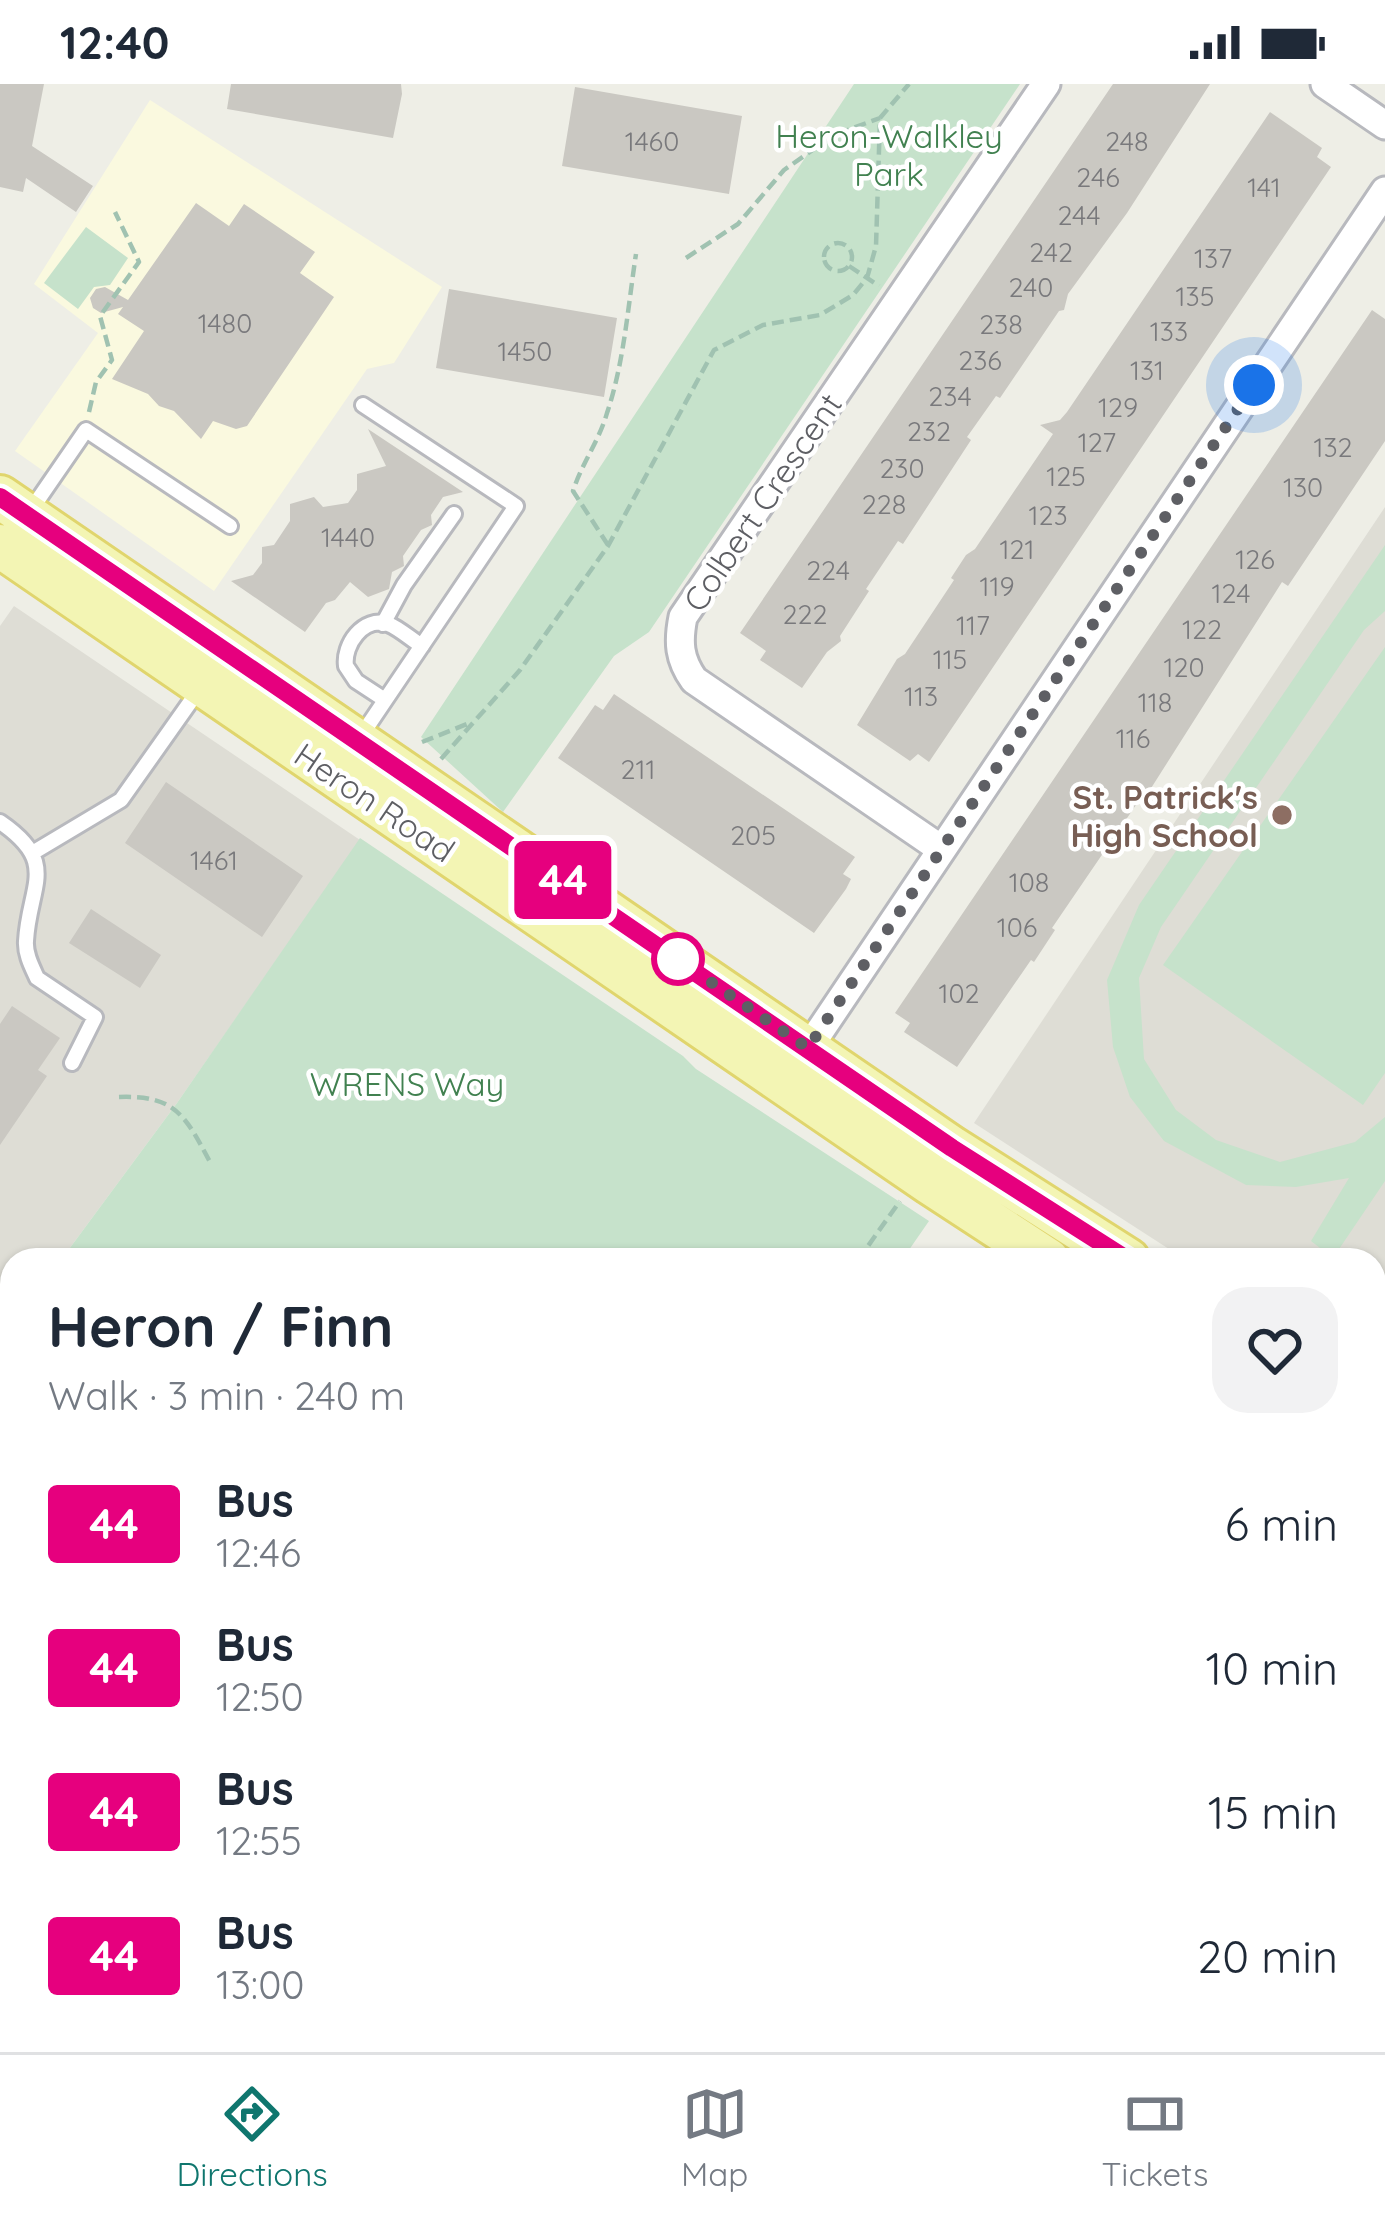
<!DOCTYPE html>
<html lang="en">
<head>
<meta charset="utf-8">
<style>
  :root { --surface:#fff; --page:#f2f2f3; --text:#1f2937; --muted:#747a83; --line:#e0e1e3; --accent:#0f766e }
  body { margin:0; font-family:Quicksand,sans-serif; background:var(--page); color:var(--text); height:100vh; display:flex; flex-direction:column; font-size:45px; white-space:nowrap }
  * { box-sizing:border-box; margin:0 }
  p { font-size:39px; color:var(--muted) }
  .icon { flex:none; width:66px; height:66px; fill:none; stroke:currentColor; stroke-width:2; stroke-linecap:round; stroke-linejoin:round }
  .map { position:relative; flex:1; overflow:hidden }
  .details { position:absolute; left:0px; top:1164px; width:1386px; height:804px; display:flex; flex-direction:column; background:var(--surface); border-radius:36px 36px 0 0; box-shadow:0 3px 9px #0004 }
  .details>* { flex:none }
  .badge { padding:0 24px; border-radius:9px; font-size:42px; line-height:78px }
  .you { position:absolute; width:60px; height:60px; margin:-30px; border:9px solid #fff; border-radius:50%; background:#1a73e8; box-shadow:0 0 0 18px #1a73e833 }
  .map>.badge { position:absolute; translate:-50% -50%; box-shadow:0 0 0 6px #fff }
  .round { display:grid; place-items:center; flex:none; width:126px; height:126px; border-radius:36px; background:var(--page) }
  .summary { display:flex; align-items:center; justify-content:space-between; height:204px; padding:0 48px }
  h1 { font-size:57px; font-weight:700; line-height:90px }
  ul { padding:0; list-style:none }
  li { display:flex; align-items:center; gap:36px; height:144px; padding:0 48px }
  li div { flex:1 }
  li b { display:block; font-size:45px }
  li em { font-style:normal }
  li .badge { min-width:132px; font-weight:700; text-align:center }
  .status { display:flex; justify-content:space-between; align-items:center; height:84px; padding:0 60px; background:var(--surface); direction:ltr }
  .status svg { height:33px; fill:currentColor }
  .tabs { display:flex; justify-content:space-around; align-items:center; height:168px; border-top:3px solid var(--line); background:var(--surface); font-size:33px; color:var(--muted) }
  .tabs a { display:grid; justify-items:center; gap:6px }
  .tabs .selected { color:var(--accent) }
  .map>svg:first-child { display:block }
  .commercial { fill:#faf9df }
  .education { fill:#deddd5 }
  .green { fill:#c6e2cb }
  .building { fill:#cac8c2 }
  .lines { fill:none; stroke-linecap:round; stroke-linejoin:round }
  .lane-casing { stroke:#b8b9be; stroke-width:20 }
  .street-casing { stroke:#b8b9be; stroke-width:33 }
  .primary-casing { stroke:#e0d56d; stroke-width:48 }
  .path { stroke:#a0c2b1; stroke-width:4.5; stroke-dasharray:12 6; stroke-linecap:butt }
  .lane { stroke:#fff; stroke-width:14 }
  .street { stroke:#fff; stroke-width:27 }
  .primary { stroke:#f3f5b4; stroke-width:42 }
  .line-casing { stroke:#fff; stroke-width:27 }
  .line { stroke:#e6007e; stroke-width:18 }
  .walk { stroke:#5e5f64; stroke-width:12; stroke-dasharray:0 21.6 }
  .education-dot { fill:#8d6e63; stroke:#fff; stroke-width:4.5 }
  .stop-dot { fill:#fff; stroke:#e6007e; stroke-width:6 }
  .labels { text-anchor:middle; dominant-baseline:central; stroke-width:9; stroke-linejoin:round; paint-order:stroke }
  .number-label { font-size:27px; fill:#79797c }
  .park-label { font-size:33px; fill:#418150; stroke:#fff }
  .street-label { font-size:33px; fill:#5e5f64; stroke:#fff }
  .education-label { font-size:33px; font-weight:bold; fill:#785e54; stroke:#fff; text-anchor:end }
</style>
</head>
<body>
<div class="status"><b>12:40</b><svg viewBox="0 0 49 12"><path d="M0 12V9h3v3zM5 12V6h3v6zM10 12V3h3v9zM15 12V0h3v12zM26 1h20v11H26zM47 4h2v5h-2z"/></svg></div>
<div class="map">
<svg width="1385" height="1968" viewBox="0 0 1385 1968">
  <rect width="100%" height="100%" fill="#eeeee6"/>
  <path class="commercial" d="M150,16L442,203L394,279L367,285L214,507L15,367L98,249L34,200Z"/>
  <path class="education" d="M1385,423V1305L1374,1298V1176H1186L974,1039Z
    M14,522L360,756L177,1019L61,1176H12V1242L0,1258V542Z"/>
  <path class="green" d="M854,0H1020L649,548L614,572L503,728L421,653Z
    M86,143L128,174L110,201L94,203L78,225L44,199Z
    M1385,461V527L1364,546L1161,843L1139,894L1144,975L1176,1026L1216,1056L1280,1078L1355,1058L1385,1033V1097L1333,1174L1311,1157L1349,1094L1296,1103L1246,1101L1164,1057L1130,1013L1113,963L1107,896L1139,821Z
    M1385,563V989L1363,1021L1163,881Z
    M360,754L683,972L696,985L929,1137L902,1176H61L177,1019Z
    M12,1242V1956H929L923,1968H0V1258Z"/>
  <path class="building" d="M0,0H44L32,62L93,102L76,128L26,94L23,108L0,103Z
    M231,0H401L402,10L393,54L227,25Z
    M1113,0H1210L1127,129L1068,210L1064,226L1059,227L1000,314L996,312L967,353L971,356L903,460L898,457L866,505L869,507L840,552L841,557L827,568L802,604L760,576L766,567L740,549Z
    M575,3L742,32L729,110L562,82Z
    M1270,28L1322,64L1317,73L1331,83L929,678L918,670L910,677L857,641L897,575L905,570L954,496L951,494L966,471L975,465L1053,350L1040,341L1060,336L1067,328Z
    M196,119L229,142L244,120L315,168L300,189L334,213L247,342L236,345L213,337L201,355L174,327L159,322L148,310L112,295L144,247L118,230L123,223L101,229L93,224L90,214L96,205L105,203L128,216Z
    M449,205L617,234L604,313L436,284Z
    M1372,226L1385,235V357L1288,502L1282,498L1141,720L1138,718L1052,844L1055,846L1034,878L1031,876L957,983L904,948L910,939L895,929Z
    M368,345L463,408L443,413L431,431L432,441L421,446L403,472L404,482L392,488L389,505L368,513L350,498L335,516L326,519L305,548L231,497L253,491L262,479V463L274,461L290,437V420L314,413L323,423L348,419L357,406V390L386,382Z
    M614,610L855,773L843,790L851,795L846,805L814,849L558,674L595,621L603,626Z
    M166,698L303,792L262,853L125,759Z
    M91,825L161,871L140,904L69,859Z
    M12,922L60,954L38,986L47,992L0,1061V940Z"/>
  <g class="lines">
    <g class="lane-casing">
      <path id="lane" d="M31,426L86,346L230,442
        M383,540L404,501L454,430
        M385,616L356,597L346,582C343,561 363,532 388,540C399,544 412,556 422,562
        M361,652L516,422L363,321
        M0,738C60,779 29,801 26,857C25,870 32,883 37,894L95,933L72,979
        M34,768L121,716L198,607"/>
    </g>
    <g class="street-casing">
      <path id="street" d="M1325,0L1385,41
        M941,765L694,596C679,575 678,558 683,533L1046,0
        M801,975L1385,107
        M1374,1790L1385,1797
        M1000,1968L1007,1956"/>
    </g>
    <g class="primary-casing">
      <path id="primary" d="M0,413L952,1064L1128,1176
        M0,462L930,1099L1048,1176
        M1374,1334L1385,1341
        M1374,1386L1385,1393"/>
    </g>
    <path class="path" d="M824 173a14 14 0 1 1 28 0a14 14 0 1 1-28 0Z
      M686,174L738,140L784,86L834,51L880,34
      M849,182L879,202
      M89,328L96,298L112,276L100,232L139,178L115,128
      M608,461L573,407C582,379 599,357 607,329C624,279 628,222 636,170
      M422,658L467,640
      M441,675L520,586L608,462L714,266L763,241L820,231L853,211L867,194L876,162L880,34L909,0
      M119,1013C175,1011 185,1031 210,1078
      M858,1176L900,1117"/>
    <use href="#lane" class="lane"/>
    <use href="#street" class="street"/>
    <use href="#primary" class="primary"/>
  </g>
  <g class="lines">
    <g class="line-casing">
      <path id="line" d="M0,413L952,1064L1128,1176"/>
    </g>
    <use href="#line" class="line"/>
    <path class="walk" d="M678,875L668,869L808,964L1254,301"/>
  </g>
  <circle class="education-dot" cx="1282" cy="731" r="12"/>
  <circle class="stop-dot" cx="678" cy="875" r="24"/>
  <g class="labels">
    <g class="number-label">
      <text x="652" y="57">1460</text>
      <text x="1127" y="57">248</text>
      <text x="1098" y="93">246</text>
      <text x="1264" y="103">141</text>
      <text x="1079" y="131">244</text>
      <text x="1051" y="168">242</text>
      <text x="1213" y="174">137</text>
      <text x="1031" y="203">240</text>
      <text x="1195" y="212">135</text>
      <text x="225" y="239">1480</text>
      <text x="1001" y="240">238</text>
      <text x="1169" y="247">133</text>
      <text x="525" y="267">1450</text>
      <text x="980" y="276">236</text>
      <text x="1147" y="286">131</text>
      <text x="950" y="312">234</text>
      <text x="1118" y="323">129</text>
      <text x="929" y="347">232</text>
      <text x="1097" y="358">127</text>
      <text x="1333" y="363">132</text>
      <text x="902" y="384">230</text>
      <text x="1066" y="392">125</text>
      <text x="1303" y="403">130</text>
      <text x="884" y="420">228</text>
      <text x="1048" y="431">123</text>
      <text x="348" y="453">1440</text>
      <text x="1017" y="465">121</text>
      <text x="1255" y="475">126</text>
      <text x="828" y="486">224</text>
      <text x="997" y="502">119</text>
      <text x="1231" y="509">124</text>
      <text x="805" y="530">222</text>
      <text x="973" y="541">117</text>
      <text x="1202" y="545">122</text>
      <text x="950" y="575">115</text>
      <text x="1184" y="583">120</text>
      <text x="921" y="612">113</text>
      <text x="1155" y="618">118</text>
      <text x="1133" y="654">116</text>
      <text x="638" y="685">211</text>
      <text x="753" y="751">205</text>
      <text x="214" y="776">1461</text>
      <text x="1029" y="798">108</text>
      <text x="1017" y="843">106</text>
      <text x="959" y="909">102</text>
    </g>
    <g class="park-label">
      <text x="889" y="51">Heron-Walkley<tspan x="889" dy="38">Park</tspan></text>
      <text x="407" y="999">WRENS Way</text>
    </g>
    <g class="street-label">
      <text transform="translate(762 418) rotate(-56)">Colbert Crescent</text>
      <text transform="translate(375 718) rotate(34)">Heron Road</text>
    </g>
    <g class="education-label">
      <text x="1258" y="712">St. Patrick's<tspan x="1258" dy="38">High School</tspan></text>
    </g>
  </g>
</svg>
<div class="you" style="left:1254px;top:301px"></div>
<b class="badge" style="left:563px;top:796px;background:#e6007e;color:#fff">44</b>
<section class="details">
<div class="summary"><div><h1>Heron / Finn</h1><p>Walk · 3 min · 240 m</p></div><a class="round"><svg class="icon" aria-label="heart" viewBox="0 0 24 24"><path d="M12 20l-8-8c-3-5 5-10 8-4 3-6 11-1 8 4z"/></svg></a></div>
<ul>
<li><span class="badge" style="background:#e6007e;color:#fff">44</span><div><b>Bus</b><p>12:46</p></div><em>6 min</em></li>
<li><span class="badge" style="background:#e6007e;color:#fff">44</span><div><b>Bus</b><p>12:50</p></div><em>10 min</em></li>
<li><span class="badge" style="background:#e6007e;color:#fff">44</span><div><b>Bus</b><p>12:55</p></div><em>15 min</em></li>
<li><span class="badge" style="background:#e6007e;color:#fff">44</span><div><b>Bus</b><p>13:00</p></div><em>20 min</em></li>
</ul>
</section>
</div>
<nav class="tabs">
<a class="selected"><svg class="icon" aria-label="directions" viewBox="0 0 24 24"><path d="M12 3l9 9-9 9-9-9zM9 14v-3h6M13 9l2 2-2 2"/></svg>Directions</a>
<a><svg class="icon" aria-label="map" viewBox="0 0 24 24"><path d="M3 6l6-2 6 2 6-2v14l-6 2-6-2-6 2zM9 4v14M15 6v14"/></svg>Map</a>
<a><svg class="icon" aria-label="tickets" viewBox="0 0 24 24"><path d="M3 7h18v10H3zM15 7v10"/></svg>Tickets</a>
</nav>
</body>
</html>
